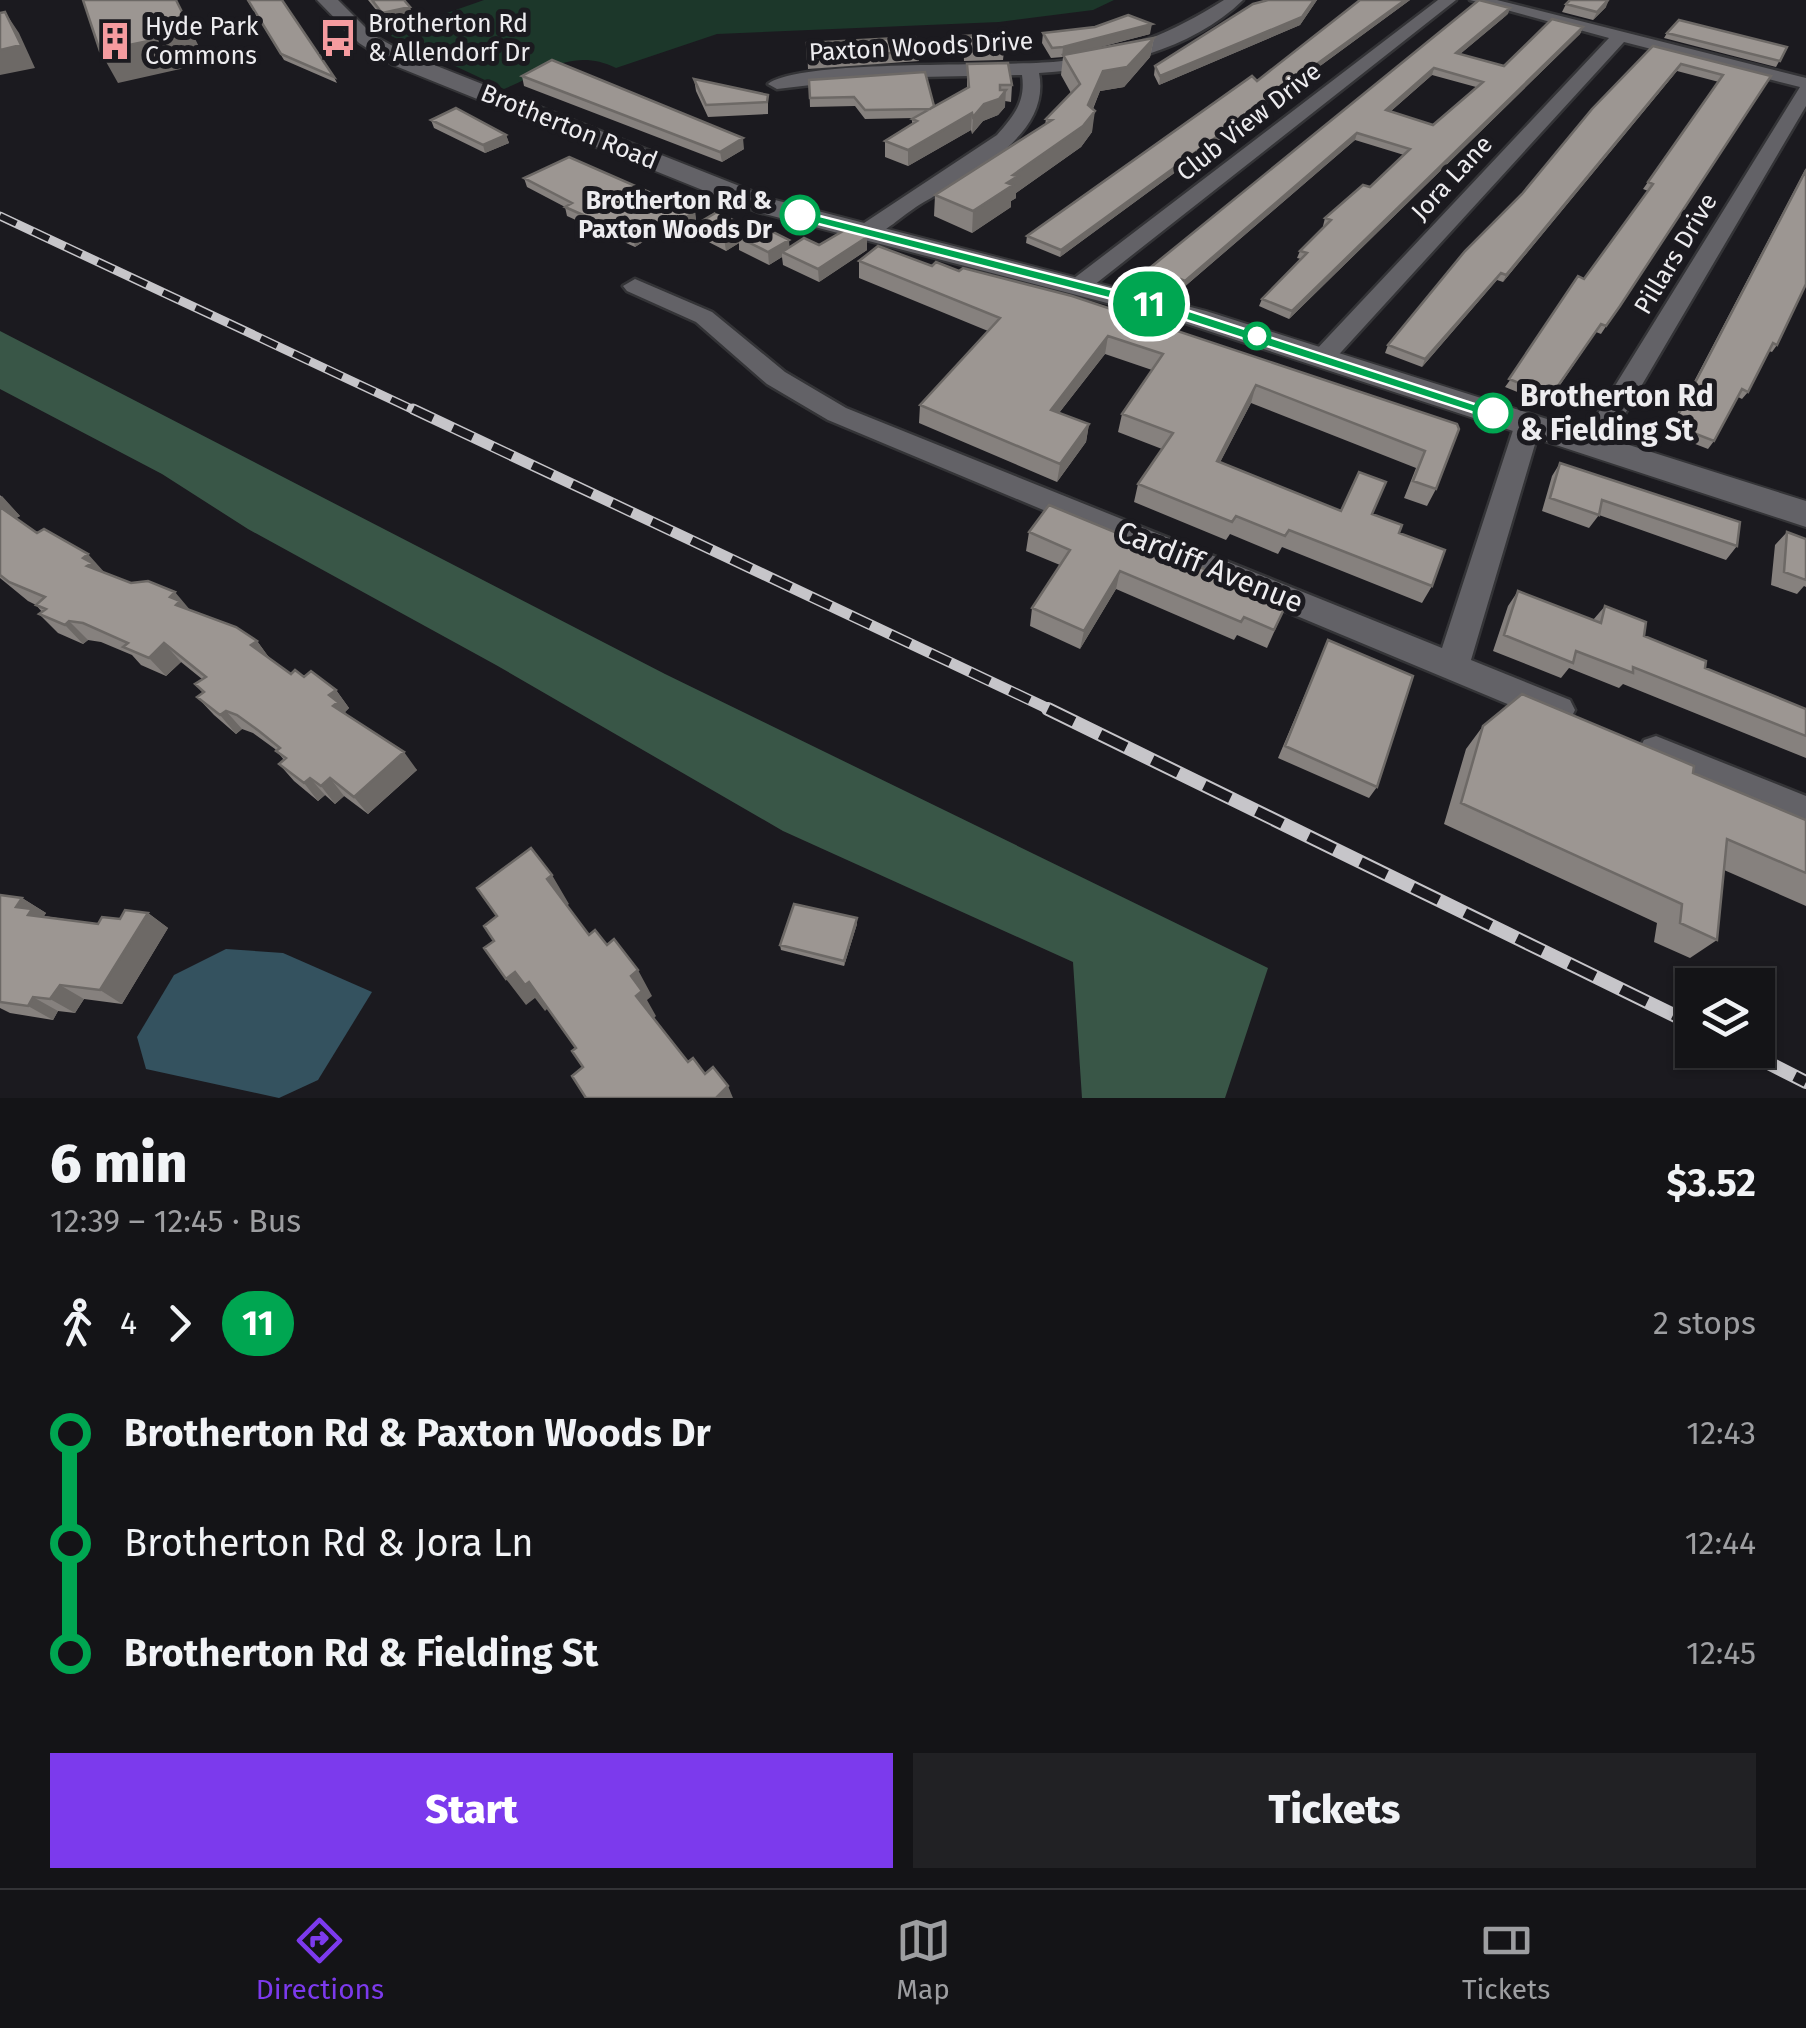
<!DOCTYPE html>
<html lang="en">
<head>
<meta charset="utf-8">
<style>
  :root { --surface:#141417; --page:#212124; --text:#f1f3f6; --muted:#9d9ea1; --line:#333336; --accent:#7c3aed }
  body { margin:0; font-family:"Fira Sans",sans-serif; background:var(--page); color:var(--text); height:100vh; display:flex; flex-direction:column; font-size:38px; white-space:nowrap }
  * { box-sizing:border-box; margin:0 }
  p { font-size:32px; color:var(--muted) }
  .icon { flex:none; width:55px; height:55px; fill:none; stroke:currentColor; stroke-width:2; stroke-linecap:round; stroke-linejoin:round }
  .map { position:relative; height:1098px; overflow:hidden }
  .sheet { display:flex; flex-direction:column; background:var(--surface); flex:1 }
  .sheet>* { flex:none }
  .badge { padding:0 20px; border-radius:32px; font-size:35px; line-height:65px }
  .fabs { position:absolute; left:1675px; top:968px; display:grid; gap:20px }
  .fabs a { display:grid; place-items:center; width:100px; height:100px; border-radius:0px; background:var(--surface); box-shadow:0 2px 8px #0004,0 0 0 2px var(--line); font-size:50px }
  .map>.badge { position:absolute; translate:-50% -50%; box-shadow:0 0 0 5px #fff }
  .legs { display:flex; align-items:center; gap:15px; height:110px; padding:0 50px; font-size:32px }
  .legs p { margin-inline-start:auto }
  .head { display:flex; align-items:center; justify-content:space-between; height:170px; padding:0 50px }
  h1 { font-size:55px; font-weight:800; line-height:75px }
  .primary-button { display:flex; gap:20px; margin-top:auto; padding:20px 50px }
  .primary-button a { flex:1; height:115px; border-radius:0px; background:var(--accent); color:#fff; font-size:40px; font-weight:800; line-height:115px; text-align:center }
  .primary-button a+a { background:var(--page); color:var(--text) }
  ul { padding:0 50px; list-style:none }
  li { display:flex; align-items:center; gap:35px; height:110px; font-size:38px }
  li i { display:grid; place-items:center; width:15px; height:100%; margin:0 12px; background:currentColor }
  li i::after { content:''; width:25px; height:25px; margin:-12px; border:8px solid; border-radius:50%; background:var(--surface) }
  li p { margin-inline-start:auto }
  li:first-child i { background:linear-gradient(#0000 50%,currentColor 0) }
  li:last-child i { background:linear-gradient(currentColor 50%,#0000 0) }
  .dock { display:flex; justify-content:space-around; align-items:center; height:140px; border-top:2px solid var(--line); background:var(--surface); font-size:28px; color:var(--muted) }
  .dock a { display:grid; justify-items:center; gap:5px }
  .dock .selected { color:var(--accent) }
  .map>svg:first-child { display:block }
  .green { fill:#1c372a }
  .forest { fill:#395647 }
  .water { fill:#34525f }
  .lines { fill:none; stroke-linecap:round; stroke-linejoin:round }
  .minor-casing { stroke:#343437; stroke-width:5 }
  .tertiary-casing { stroke:#343437; stroke-width:4 }
  .minor { fill:#636267; fill-rule:evenodd }
  .tertiary { fill:#636267; fill-rule:evenodd }
  .rail-far2-casing { stroke:#c6c5c9; stroke-width:9 }
  .rail-far1-casing { stroke:#c6c5c9; stroke-width:11 }
  .rail-casing { stroke:#c6c5c9; stroke-width:14 }
  .rail-far2 { stroke:#1b1a1f; stroke-width:6; stroke-dasharray:18; stroke-linecap:butt }
  .rail-far1 { stroke:#1b1a1f; stroke-width:8; stroke-dasharray:22; stroke-linecap:butt }
  .rail { stroke:#1b1a1f; stroke-width:10; stroke-dasharray:29; stroke-linecap:butt }
  .wall { fill:#86817e; fill-rule:evenodd }
  .shaded-wall { fill:#6d6966 }
  .building { fill:#9c9692; stroke:#6d6966; stroke-width:2.5; fill-rule:evenodd }
  .line-1 { fill:#00a651; stroke:#fff; stroke-width:2.5 }
  .stop-1-dot { fill:#fff; stroke:#00a651; stroke-width:5 }
  .labels { text-anchor:middle; dominant-baseline:central; stroke-width:10; stroke-linejoin:round; paint-order:stroke }
  .far-poi-label { font-size:25px; fill:#edecef; stroke:#1b1a1f; text-anchor:start }
  .far-street-label { font-size:25px; fill:#edecef; stroke:#1b1a1f }
  .far-stop-label { font-size:25px; font-weight:bold; fill:#edecef; stroke:#1b1a1f; text-anchor:end }
  .stop-label { font-size:30px; font-weight:bold; fill:#edecef; stroke:#1b1a1f; text-anchor:start }
  .street-label { font-size:30px; fill:#edecef; stroke:#1b1a1f }
</style>
</head>
<body>
<div class="map">
<svg width="1806" height="1098" viewBox="0 0 1806 1098">
  <rect width="100%" height="100%" fill="#1b1a1f"/>
  <path class="green" d="M484,0H1114L1093,10L999,22L717,34L616,68C573,47 545,72 504,89L387,34Z"/>
  <path class="forest" d="M0,331L665,674L1268,968L1225,1098H1082L1073,962L783,831L496,665L248,529L162,474L0,389Z"/>
  <path class="water" d="M226,949L283,953L372,992L318,1080L279,1098L146,1069L137,1037L174,975Z"/>
  <g class="lines">
    <g class="minor-casing">
      <path id="minor" d="M1224,0H1243C1191,51 1109,69 1039,73C1052,138 965,177 919,205C903,215 884,234 866,239L855,232L858,227L997,135C1014,116 1026,101 1022,75L870,78L777,89L768,84C801,58 1009,68 1062,61C1123,53 1172,33 1224,0Z
        M1438,0H1456L1089,289H1073V279Z
        M1470,0H1497L1806,78V106L1603,451H1583L1579,444L1800,87L1624,42L1332,362H1314L1310,357L1314,352L1609,38Z
        M635,279L712,312L785,372L846,408L1442,648L1515,424L1528,415L1537,418L1541,424L1471,660L1570,700L1575,710L1570,720L1558,724L1546,720L828,420L767,384L696,322L627,291L623,286Z
        M1656,736L1806,796V830L1644,762L1638,751L1644,740Z"/>
    </g>
    <g class="tertiary-casing">
      <path id="tertiary" d="M317,0H338L373,35L409,55L775,200L1206,311L1806,501V527L1184,323L757,212L393,65L359,43Z"/>
    </g>
    <use href="#minor" class="minor"/>
    <use href="#tertiary" class="tertiary"/>
    <g class="rail-far2-casing">
      <path id="rail-far2" d="M0,216L418,412"/>
    </g>
    <g class="rail-far1-casing">
      <path id="rail-far1" d="M413,409L1053,711"/>
    </g>
    <g class="rail-casing">
      <path id="rail" d="M1048,709L1692,1024
        M1743,1050L1806,1082"/>
    </g>
    <use href="#rail-far2" class="rail-far2"/>
    <use href="#rail-far1" class="rail-far1"/>
    <use href="#rail" class="rail"/>
  </g>
  <path class="wall" d="M247,0H282L334,77L337,83L284,60Z
    M368,0H404L413,15L385,21Z
    M1268,0H1317L1300,25L1159,85L1154,75L1155,66Z
    M1360,0H1410L1060,257L1026,243L1027,236L1257,81Z
    M1566,4L1606,7L1593,20L1562,12Z
    M1508,14L1460,54L1504,66L1583,27L1580,34L1289,319L1259,306L1262,299L1301,259L1297,258L1300,251L1325,226H1323L1325,218L1370,187L1404,155L1355,140L1183,288L1150,274L1151,267ZM1432,75L1476,87L1433,125L1390,112Z
    M1043,33L1150,34L1089,50L1154,38L1150,57L1124,87L1100,91L1093,109L1092,132L1081,147L1016,193V198L1011,201V207L972,233L934,216L935,195L1045,125L1046,119L1071,93L1061,75L1063,57L1051,58L1042,43Z
    M1667,33L1787,47L1776,67L1664,38Z
    M963,36L1004,51L1003,60L964,61Z
    M807,43L919,51V61L808,69Z
    M1653,46L1771,76L1601,334L1596,332L1547,404L1505,387L1648,191L1643,189L1648,182L1719,82L1677,71L1503,282L1497,280L1422,367L1385,353L1388,345Z
    M967,64L1012,85L1011,102L1005,101V107L998,115L983,121L972,134L971,130L908,166L885,157V141L912,124V119L914,118L865,119L855,106L810,107L809,80L934,106L967,88Z
    M522,76L744,149L722,162L524,86Z
    M694,79L768,95V114L708,117L696,91Z
    M431,120L506,135L509,143L485,153L434,128Z
    M1806,168V284L1777,345L1772,352L1769,351L1748,392L1742,399L1738,397L1714,441L1708,449L1667,433Z
    M524,178L695,212L696,221L675,234L664,228L635,247L567,216L565,207L527,187Z
    M697,224L746,232L790,247L819,245L867,237V250L819,282L783,265L782,257L769,265L739,250V243L726,251L699,237Z
    M859,261L932,266L959,271L1457,424L1436,489L1427,506L1404,498L1416,468L1251,403L1220,462L1341,511L1372,514L1399,533L1432,586L1422,603L1282,547L1278,554L1230,534L1226,540L1134,502L1138,484L1162,449L1118,432L1122,414L1152,370L1105,354L1059,413L1089,424L1086,442L1057,482L919,423L920,405L988,331L859,278Z
    M1560,463L1737,546L1726,560L1599,515L1589,528L1542,511L1552,476Z
    M0,495L20,516L16,518L37,533L105,573L191,610L257,641L270,659L291,674L304,677L336,690L349,708L345,712L346,714L417,770L368,814L344,796L335,804L325,795L318,801L294,781L279,764L284,760L275,749L253,733L242,729L236,734L214,715L197,697L203,693L195,684L202,679L181,662L166,676L141,665L132,655L101,642L88,640L83,644L58,633L39,614L42,612L36,605L28,601L0,578Z
    M1029,532L1287,603L1267,648L1237,635L1234,640L1116,589L1080,649L1030,626L1032,608L1060,565L1026,551Z
    M1787,532L1806,539V587L1804,586L1797,594L1771,585L1775,545Z
    M1518,591L1593,620L1605,606L1644,636L1705,668L1806,709V758L1623,684L1619,688L1569,668L1561,678L1493,651L1508,606Z
    M1328,640L1377,787L1369,798L1278,758Z
    M1483,726L1693,773L1806,820V906L1724,870L1717,940L1690,958L1654,942L1657,923L1444,824L1466,749Z
    M0,895L22,898L46,913L44,916L98,924L148,913L168,928L122,1004L84,999L75,1013L58,1011L53,1020L10,1013L0,1008Z
    M857,924L844,966L781,950L780,945Z"/>
  <path class="shaded-wall" d="M176,0L207,63L118,83L100,51Z
    M1314,0H1317L1300,25L1159,85L1160,76Z
    M1405,0H1410L1060,257L1061,250Z
    M1609,0L1606,7L1593,20L1597,12Z
    M410,7L413,15L385,21L382,13Z
    M1510,8L1508,14L1453,60L1456,53Z
    M5,12L19,33L35,68L0,75V50Z
    M1152,24L1150,34L1062,57L1063,47Z
    M1583,27L1580,34L1289,319L1292,311Z
    M1154,38L1150,57L1124,87L1100,91L1087,122L1095,111L1092,132L1081,147L1016,193V198L1011,201V207L972,233L973,211L1007,183L1013,175L1088,105L1103,71Z
    M1681,64L1677,71L1503,282L1506,275Z
    M1434,68L1432,75L1384,117L1386,110Z
    M1006,90L1005,107L998,115L983,121L972,134L973,117L984,104Z
    M972,113L971,130L908,166V150Z
    M1357,133L1355,140L1183,288L1185,281Z
    M506,135L509,143L485,153L483,145Z
    M743,138L744,149L722,162L720,152Z
    M695,212L696,221L675,234L673,224Z
    M663,219L664,228L635,247L633,237Z
    M745,226L747,239L738,237L739,243L726,251L724,238Z
    M867,237V250L819,282L818,269Z
    M789,240L790,253L782,252V257L769,265L768,252Z
    M1501,273L1497,280L1422,367L1425,359Z
    M1108,336L1105,354L1048,427L1051,410Z
    M1256,385L1251,403L1212,478L1217,461Z
    M1089,424L1086,442L1057,482L1060,464Z
    M2,496L20,516L13,520L0,507V497Z
    M88,554L105,573L87,566L83,558Z
    M1120,571L1116,589L1080,649L1084,631Z
    M175,592L191,611L192,624L170,597Z
    M69,621L88,640L83,644L65,625Z
    M257,641L271,660L251,645Z
    M164,643L181,662L166,676L149,658Z
    M336,690L349,708L345,712L351,720L333,706L329,695Z
    M226,711L242,729L236,734L220,715Z
    M404,752L417,770L368,814L354,797Z
    M310,778L325,795L318,801L304,783Z
    M330,778L344,796L335,804L321,786Z
    M552,875L569,904L564,908L547,879Z
    M22,898L46,913L44,916L52,930L16,907Z
    M148,913L168,928L122,1004L100,990Z
    M857,918V924L844,966V961Z
    M638,970L652,996L647,1000L656,1016L650,1022L636,996L631,976Z
    M515,972L529,982L548,1008L545,1011L535,998L526,1005L506,979Z
    M60,985L84,999L75,1013L50,999Z
    M33,997L58,1011L53,1020L28,1006Z
    M728,1086L733,1098H716Z"/>
  <path class="building" d="M83,0H176L192,32L100,51Z
    M248,0H282L334,77L281,54Z
    M372,0H404L410,7L382,13Z
    M1268,0H1314L1302,17L1160,76L1155,66L1253,4Z
    M1360,0H1405L1061,250L1027,236L1252,76L1257,81Z
    M1479,0L1510,8L1456,53L1504,66L1552,19L1583,27L1292,311L1262,299L1307,253L1300,251L1331,220L1325,218L1363,185L1370,187L1410,149L1357,133L1185,281L1151,267ZM1434,68L1483,82L1433,125L1386,110Z
    M1570,0H1608L1597,12L1566,4Z
    M5,12L21,45L0,50V13Z
    M1128,15L1152,24L1063,47L1052,48L1043,33L1095,27Z
    M1679,20L1787,47L1780,61L1667,33Z
    M1001,34L1004,51L964,52L963,36Z
    M915,37L919,51L808,59L807,43Z
    M1154,38L1127,67L1103,71L1088,105L1095,111L1083,126L1013,175L1018,176L1007,183L1013,185L973,211L935,195L1052,120L1046,119L1080,84L1063,55Z
    M1653,46L1771,76L1620,306L1606,326L1601,324L1551,396L1509,379L1578,276L1584,279L1653,184L1648,182L1723,75L1681,64L1506,275L1501,273L1425,359L1388,345L1465,251L1522,194L1592,109Z
    M552,60L743,138L720,152L522,76Z
    M1008,63L1012,85H1000V90H1006L999,99L984,104L973,117L972,113L908,150L885,141L917,121L912,119L969,87L967,64Z
    M925,72L934,106L930,109L865,110L854,97L810,98L809,80Z
    M694,79L768,95L767,102L706,105Z
    M456,108L506,135L483,145L431,120Z
    M569,157L695,212L673,224L663,219L633,237L565,207L572,203L524,178Z
    M1806,170V284L1777,345L1773,343L1748,392L1742,389L1714,441L1673,425Z
    M717,212L745,226L724,238L697,224Z
    M759,225L789,240L768,252L738,237Z
    M850,227L867,237L818,269L782,252L804,238L819,245Z
    M878,246L932,266L936,262L959,271L963,268L1072,296L1457,424L1459,429L1436,489L1413,481L1425,451L1256,385L1217,461L1341,511L1359,472L1386,482L1372,514L1402,525L1399,533L1445,550L1432,586L1289,530L1285,536L1236,516L1232,522L1138,484L1173,433L1122,414L1163,354L1108,336L1051,410L1089,424L1060,464L920,405L1000,318L859,261Z
    M1560,463L1740,522L1737,546L1602,500L1599,515L1550,498Z
    M1049,505L1287,603L1274,630L1244,617L1241,622L1120,571L1084,631L1032,608L1070,550L1029,532Z
    M0,507L37,533L44,529L88,554L83,558L92,563L87,566L131,583L148,581L175,592L170,597L180,601L176,605L236,627L257,641L251,645L291,674L295,670L304,677L311,671L336,690L329,695L338,702L333,706L404,752L354,797L330,778L321,786L310,778L304,783L279,764L286,758L276,751L280,748L259,731L237,715L226,711L220,715L197,697L204,692L195,684L206,677L164,643L149,658L123,647L128,643L83,623L69,621L65,625L39,614L46,609L36,605L45,597L9,582L0,575Z
    M1787,532L1806,539V580L1784,572Z
    M1518,591L1601,623L1605,606L1646,622L1644,636L1706,661L1705,668L1806,709V736L1633,667V673L1576,651L1573,663L1504,635Z
    M1328,640L1413,676L1377,787L1285,746Z
    M1522,694L1694,766L1693,773L1806,820V873L1727,839L1717,940L1680,923L1682,904L1461,803L1483,726Z
    M531,848L552,875L547,879L589,935L595,930L607,945L614,939L638,970L631,976L642,991L636,996L688,1062L693,1058L705,1074L713,1067L728,1086L716,1098H586L572,1076L583,1067L572,1051L576,1048L529,982L525,985L515,972L506,979L484,948L494,941L484,926L497,916L477,888Z
    M0,895L22,898L16,907L32,909L28,915L98,924L102,917L120,919L125,910L148,913L100,990L60,985L50,999L33,997L28,1006L0,1002Z
    M794,904L857,918L844,961L780,945Z"/>
  <path class="line-1" d="M800,211L1165,303L1502,413L1487,417L1155,310L795,218Z"/>
  <defs>
    <g id="bus-bare" transform="scale(3)"><path d="M-5-6H5V4H4V6H2V4H-2V6H-4V4H-5ZM-3.5-4V0h7V-4ZM-3.5 1.2v1.5H-2V1.2ZM2 1.2v1.5H3.5V1.2Z" fill="#f59b9f" stroke="#1b1a1f" stroke-width="2.5" paint-order="stroke"/></g>
    <g id="building-bare" transform="scale(3)"><path d="M-4-6H4V6H1V3H-1V6H-4ZM-2.5-4.3h1.7v1.8h-1.7ZM.8-4.3h1.7v1.8H.8ZM-2.5-1h1.7V.8h-1.7ZM.8-1h1.7V.8H.8Z" fill="#f59b9f" stroke="#1b1a1f" stroke-width="2.5" paint-order="stroke"/></g>
  </defs>
  <g fill-rule="evenodd">
    <use href="#bus-bare" x="338" y="38"/>
    <use href="#building-bare" x="115" y="41"/>
  </g>
  <g class="stop-1-dot">
    <circle cx="800" cy="215" r="18"/>
    <circle cx="1257" cy="336" r="12"/>
    <circle cx="1493" cy="413" r="18"/>
  </g>
  <g class="labels">
    <g class="far-poi-label">
      <text x="368" y="24">Brotherton Rd<tspan x="368" dy="29">&amp; Allendorf Dr</tspan></text>
      <text x="145" y="27">Hyde Park<tspan x="145" dy="29">Commons</tspan></text>
    </g>
    <g class="far-street-label">
      <text transform="translate(921 47) rotate(-3)">Paxton Woods Drive</text>
      <text transform="translate(1249 122) rotate(-38)">Club View Drive</text>
      <text transform="translate(569 127) rotate(22)">Brotherton Road</text>
      <text transform="translate(1452 178) rotate(-47)">Jora Lane</text>
      <text transform="translate(1676 254) rotate(-59)">Pillars Drive</text>
    </g>
    <g class="far-stop-label">
      <text x="772" y="201">Brotherton Rd &amp;<tspan x="772" dy="29">Paxton Woods Dr</tspan></text>
    </g>
    <g class="stop-label">
      <text x="1520" y="396">Brotherton Rd<tspan x="1520" dy="34">&amp; Fielding St</tspan></text>
    </g>
    <g class="street-label">
      <text transform="translate(1210 567) rotate(22)">Cardiff Avenue</text>
    </g>
  </g>
</svg>
<div class="fabs">
<a><svg class="icon" aria-label="layers" viewBox="0 0 24 24"><path d="M12 4l9 5-9 5-9-5zM3 14l9 5 9-5"/></svg></a>
</div>
<b class="badge" style="left:1149px;top:304px;background:#00a651;color:#fff">11</b>
</div>
<section class="sheet">
<div class="head"><div><h1>6 min</h1><p>12:39 – 12:45 · Bus</p></div><b>$3.52</b></div>
<div class="legs"><svg class="icon" aria-label="walk" viewBox="0 0 24 24"><circle cx="13" cy="4" r="2"/><path d="M13 8l-2 6 4 7M11 14l-3 7M7 12l3-4h3l4 4"/></svg>4<svg class="icon" aria-label="forward" viewBox="0 0 24 24"><path d="M9 5l7 7-7 7"/></svg><b class="badge" style="background:#00a651;color:#fff">11</b><p>2 stops</p></div>
<ul>
<li><i style="color:#00a651"></i><b>Brotherton Rd &amp; Paxton Woods Dr</b><p>12:43</p></li>
<li><i style="color:#00a651"></i><span>Brotherton Rd &amp; Jora Ln</span><p>12:44</p></li>
<li><i style="color:#00a651"></i><b>Brotherton Rd &amp; Fielding St</b><p>12:45</p></li>
</ul>
<div class="primary-button"><a>Start</a><a>Tickets</a></div>
</section>
<nav class="dock">
<a class="selected"><svg class="icon" aria-label="directions" viewBox="0 0 24 24"><path d="M12 3l9 9-9 9-9-9zM9 14v-3h6M13 9l2 2-2 2"/></svg>Directions</a>
<a><svg class="icon" aria-label="map" viewBox="0 0 24 24"><path d="M3 6l6-2 6 2 6-2v14l-6 2-6-2-6 2zM9 4v14M15 6v14"/></svg>Map</a>
<a><svg class="icon" aria-label="tickets" viewBox="0 0 24 24"><path d="M3 7h18v10H3zM15 7v10"/></svg>Tickets</a>
</nav>
</body>
</html>
